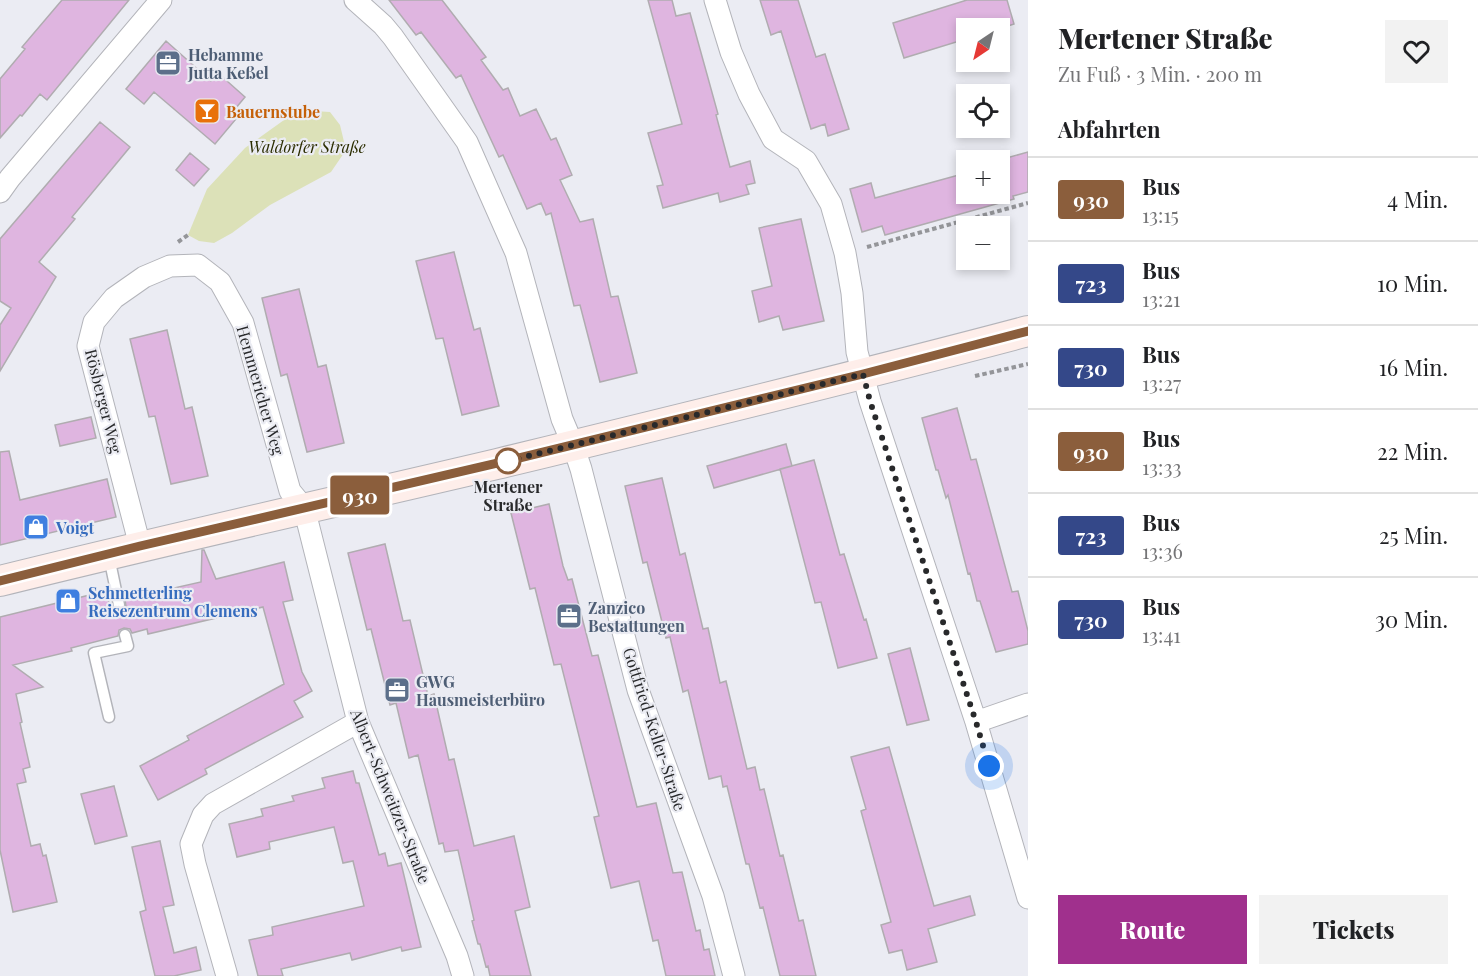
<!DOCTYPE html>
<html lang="de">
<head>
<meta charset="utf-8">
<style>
  :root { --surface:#fff; --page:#f2f2f2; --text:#202124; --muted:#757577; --line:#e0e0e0; --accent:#a0308d }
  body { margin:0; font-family:"Playfair Display",serif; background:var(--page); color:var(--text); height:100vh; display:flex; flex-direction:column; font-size:22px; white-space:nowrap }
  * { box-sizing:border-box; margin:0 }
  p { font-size:20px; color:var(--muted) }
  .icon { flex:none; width:33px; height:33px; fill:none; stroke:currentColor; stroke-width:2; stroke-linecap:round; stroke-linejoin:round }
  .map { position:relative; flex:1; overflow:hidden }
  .details { display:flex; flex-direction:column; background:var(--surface); width:450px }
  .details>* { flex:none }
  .badge { padding:0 12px; border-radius:4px; font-size:21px; line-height:39px }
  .needle { width:39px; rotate:215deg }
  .controls { position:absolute; left:956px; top:18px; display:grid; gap:12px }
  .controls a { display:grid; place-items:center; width:54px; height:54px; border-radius:0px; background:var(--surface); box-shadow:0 3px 9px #0003; font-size:30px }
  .you { position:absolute; width:30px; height:30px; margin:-15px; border:4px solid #fff; border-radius:50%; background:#1a73e8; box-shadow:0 0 0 9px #1a73e833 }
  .map>.badge { position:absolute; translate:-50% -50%; box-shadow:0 0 0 3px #fff }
  h2 { padding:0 30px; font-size:22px; line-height:54px }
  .round { display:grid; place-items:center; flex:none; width:63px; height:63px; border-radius:0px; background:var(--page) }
  .overview { display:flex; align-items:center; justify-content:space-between; height:102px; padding:0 30px }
  h1 { font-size:28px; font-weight:800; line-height:45px }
  .action { display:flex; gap:12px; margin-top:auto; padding:12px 30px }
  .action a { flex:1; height:69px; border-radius:0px; background:var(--accent); color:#fff; font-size:24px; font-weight:800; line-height:69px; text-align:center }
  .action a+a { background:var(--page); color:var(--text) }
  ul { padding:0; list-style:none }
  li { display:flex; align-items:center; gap:18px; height:84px; padding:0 30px; border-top:2px solid var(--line) }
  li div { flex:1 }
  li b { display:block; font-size:22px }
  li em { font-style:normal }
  li .badge { min-width:66px; font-weight:700; text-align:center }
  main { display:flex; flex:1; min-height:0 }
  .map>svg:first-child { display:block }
  .green { fill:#dce1b8 }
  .building { fill:#dfb5e0; stroke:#b0acb0; stroke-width:1.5 }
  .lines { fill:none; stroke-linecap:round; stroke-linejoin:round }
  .lane-casing { stroke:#b3b4ba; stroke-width:13 }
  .street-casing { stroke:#b3b4ba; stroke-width:23 }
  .secondary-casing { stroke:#b3b4ba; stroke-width:32 }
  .path { stroke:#949599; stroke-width:4; stroke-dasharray:4.5 3; stroke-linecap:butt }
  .lane { stroke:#fff; stroke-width:10 }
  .street { stroke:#fff; stroke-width:21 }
  .secondary { stroke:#feeeea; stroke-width:30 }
  .line-casing { stroke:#fff; stroke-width:14 }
  .line { stroke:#8b5e3c; stroke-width:9 }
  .walk { stroke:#28292b; stroke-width:6; stroke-dasharray:0 10.8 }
  .stop-dot { fill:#fff; stroke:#8b5e3c; stroke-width:3 }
  .labels { text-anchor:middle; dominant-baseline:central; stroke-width:4.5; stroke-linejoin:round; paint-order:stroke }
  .service-label { font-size:16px; font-weight:bold; fill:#4e5e75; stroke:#ebecf3; text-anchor:start }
  .food-label { font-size:16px; font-weight:bold; fill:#c56008; stroke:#ebecf3; text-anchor:start }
  .park-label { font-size:16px; font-style:italic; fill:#2b2d00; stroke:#ebecf3 }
  .street-label { font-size:16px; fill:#28292b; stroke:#ebecf3 }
  .stop-label { font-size:16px; font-weight:bold; fill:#28292b; stroke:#ebecf3 }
  .shop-label { font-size:16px; font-weight:bold; fill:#366cbe; stroke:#ebecf3; text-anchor:start }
</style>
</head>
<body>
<main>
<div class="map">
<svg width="1028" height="976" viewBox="0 0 1028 976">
  <rect width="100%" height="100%" fill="#ebecf3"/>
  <path class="green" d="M298,110L330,112L340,125L346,150L331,172L270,205L232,233L214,243L199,241L188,235L207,189L245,148Z"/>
  <path class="building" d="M62,0H129L47,100L40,94L22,116L20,115L0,138V79L25,49L22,47Z
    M389,0H442L486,57L481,60L503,90L508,88L520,116L536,109L551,140L556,138L572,175L560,180L580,222L593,219L611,297L618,296L637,373L600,382L580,305L574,306L551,213L546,215L541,203L527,209L503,155L499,157L461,75L456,78L421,32L416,35Z
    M648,0H672L676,16L690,13L718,114L716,115L730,167L750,161L755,183L746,185L749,194L720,202L718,193L663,208L657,186L663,185L648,133L682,124Z
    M760,0H798L816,57L825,54L849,129L828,136L825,124L811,129L781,31L771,35Z
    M967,0H1007L1014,24L999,29L966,28V39L904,58L893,23Z
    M166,41L211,81L218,73L245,97L235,109L241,113L215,144L154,92L144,104L126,89Z
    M100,122L130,147L72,217L75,219L39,262L56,277L0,371V325L11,308L0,301V239Z
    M1028,152V192L1013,196L1014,199L885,235L882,226L862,232L850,189L871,183L875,198L966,173V194H999V163L1004,162L1003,159Z
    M190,153L209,169L194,186L176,170Z
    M801,219L824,321L783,330L779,316L759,322L752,291L772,286L759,228Z
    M454,252L474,330L480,328L499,406L462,415L443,338L436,339L416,261Z
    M299,289L318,367L326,365L344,443L307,452L287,374L281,376L262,298Z
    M167,330L185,409L192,407L208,476L171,484L155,416L149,417L130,339Z
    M957,408L971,460L976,459L1012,592L1018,591L1028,631V644L996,652L980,601H977L970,573L968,574L948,495L946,498L938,470H936L922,418Z
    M91,417L96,438L60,446L55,425Z
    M786,444L792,466L714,488L707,466Z
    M9,451L20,500L107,479L116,517L0,545V452Z
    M814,460L840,555L844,554L864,620L866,619L877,658L838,668L821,602L815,603L780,469Z
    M662,478L680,555L685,553L703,629L708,628L720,683L726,681L747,769L755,767L760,790L764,789L780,856L783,855L799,921L803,920L816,976H780L763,907L760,908L749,864H746L727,786L723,787L721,776L709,779L688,690L683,692L670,637L666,638L647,562L643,563L625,486Z
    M549,504L563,566L568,580L572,579L592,656L598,655L637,807L656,803L673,873L682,872L696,931L700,930L704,950L709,949L715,976H666L658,940L653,941L639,881L611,888L594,817L599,816L561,664L554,665L535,588L530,589L511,513Z
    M385,544L403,621L410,620L428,696L434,694L449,760L454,759L474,846L514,836L530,907L515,911L531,976H490L488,966L486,967L480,944H478L472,921L474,920L458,850L445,852L443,843L439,844L418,755L409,758L396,703L390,705L371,629L367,630L348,553Z
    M202,550H204L216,579L284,562L293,600L283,602L302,672L312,691L294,701L303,717L205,769L207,774L158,800L140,766L189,740L187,736L284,684L263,607L148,634L147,629L132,633L130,629L124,628L119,630L118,636L71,648L72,651L13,665L43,687L16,694L22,722L20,723L30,767L23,769L26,782L17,784L31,846L40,844L43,856L46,855L57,902L13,912L0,850V617L106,591L109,603H111L113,610L117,612H121L126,607L125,599L201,582Z
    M910,648L929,720L907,725L888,654Z
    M889,747L934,906L970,896L975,915L928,929L937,962L907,970L902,950L889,953L881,925L891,922L861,811L866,809L851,757Z
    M353,771L356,783H359L379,855L385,853L388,866L401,863L421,947L402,951L401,947L352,960L350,953L281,969L283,976H258L249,940L273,935L272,927L364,906L353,861L343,863L334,827L269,842L270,849L237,857L229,824L263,816L261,809L294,801L292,796L325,788L322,778Z
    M114,786L127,836L95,844L81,794Z
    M160,841L174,905L163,907L174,953L196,947L201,970L174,976H155L140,912L146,910L132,847Z"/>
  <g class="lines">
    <g class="lane-casing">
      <path id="lane" d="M109,557L119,605
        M109,717L94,653L128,646L125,635"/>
    </g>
    <g class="street-casing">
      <path id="street" d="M355,0L383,25L393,37L467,142L516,253L562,419L573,445L581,469L638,690L713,896L734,976
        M715,0L731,52L749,94L773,139L806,161L831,204L845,253L852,293L857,352L870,401L976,722L1028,898
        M0,192L10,178L161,0
        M140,546L88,346L94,322L114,298L144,277L170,266L198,265L220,282L243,323L290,491L304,508L358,722L457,956L463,976
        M976,722L1028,704
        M227,976L195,864L191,844L203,815L213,804L358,722"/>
    </g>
    <g class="secondary-casing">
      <path id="secondary" d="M0,581C165,540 331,503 497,464C674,421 851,378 1028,331"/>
    </g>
    <path class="path" d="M178,242L188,235
      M867,247L1028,203
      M975,376L1028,364"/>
    <use href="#lane" class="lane"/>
    <use href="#street" class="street"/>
    <use href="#secondary" class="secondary"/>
  </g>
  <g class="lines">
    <g class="line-casing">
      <path id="line" d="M0,581L140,546L515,459L863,374L1028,331"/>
    </g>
    <use href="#line" class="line"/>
    <path class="walk" d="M508,461L863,374L870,401L976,722L989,766"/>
  </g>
  <defs>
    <g id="office-square" transform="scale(1.35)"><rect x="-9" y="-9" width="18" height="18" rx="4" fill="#5c6f8a" stroke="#ebecf3"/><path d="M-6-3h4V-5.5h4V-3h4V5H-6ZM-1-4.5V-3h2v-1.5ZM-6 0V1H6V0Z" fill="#fff"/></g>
    <g id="bar-square" transform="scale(1.35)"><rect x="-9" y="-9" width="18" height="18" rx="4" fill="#e8710a" stroke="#ebecf3"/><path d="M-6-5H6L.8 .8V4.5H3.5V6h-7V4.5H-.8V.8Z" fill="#fff"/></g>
    <g id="shop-square" transform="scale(1.35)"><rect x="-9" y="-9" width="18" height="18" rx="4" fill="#3f7fe0" stroke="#ebecf3"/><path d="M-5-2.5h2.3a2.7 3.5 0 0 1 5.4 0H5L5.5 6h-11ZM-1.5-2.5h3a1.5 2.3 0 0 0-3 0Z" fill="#fff"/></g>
  </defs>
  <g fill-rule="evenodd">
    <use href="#office-square" x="168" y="63"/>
    <use href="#bar-square" x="207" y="111"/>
    <use href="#shop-square" x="36" y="527"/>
    <use href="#shop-square" x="68" y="601"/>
    <use href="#office-square" x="569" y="616"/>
    <use href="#office-square" x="397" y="690"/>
  </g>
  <circle class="stop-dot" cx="508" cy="461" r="12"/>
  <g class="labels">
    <g class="service-label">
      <text x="188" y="54">Hebamme<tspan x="188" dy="18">Jutta Keßel</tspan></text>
      <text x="588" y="607">Zanzico<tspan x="588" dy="18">Bestattungen</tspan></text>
      <text x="416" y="681">GWG<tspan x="416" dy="18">Hausmeisterbüro</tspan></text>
    </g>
    <g class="food-label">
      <text x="226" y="111">Bauernstube</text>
    </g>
    <g class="park-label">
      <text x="307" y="146">Waldorfer Straße</text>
    </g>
    <g class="street-label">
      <text transform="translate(261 390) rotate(74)">Hemmericher Weg</text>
      <text transform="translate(104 401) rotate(76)">Rösberger Weg</text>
      <text transform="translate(655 729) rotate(72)">Gottfried-Keller-Straße</text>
      <text transform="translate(391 796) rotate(68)">Albert-Schweitzer-Straße</text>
    </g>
    <g class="stop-label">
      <text x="508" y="486">Mertener<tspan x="508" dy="18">Straße</tspan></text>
    </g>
    <g class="shop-label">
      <text x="56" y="527">Voigt</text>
      <text x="88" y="592">Schmetterling<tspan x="88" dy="18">Reisezentrum Clemens</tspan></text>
    </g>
  </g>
</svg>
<div class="controls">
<a><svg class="needle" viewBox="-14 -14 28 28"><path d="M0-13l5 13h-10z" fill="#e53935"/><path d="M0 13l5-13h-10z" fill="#757577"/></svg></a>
<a><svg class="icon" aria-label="locate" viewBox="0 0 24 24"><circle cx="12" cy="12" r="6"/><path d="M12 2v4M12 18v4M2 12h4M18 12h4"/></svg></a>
<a>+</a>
<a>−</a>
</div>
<div class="you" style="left:989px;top:766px"></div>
<b class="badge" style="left:360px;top:495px;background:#8b5e3c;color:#fff">930</b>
</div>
<section class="details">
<div class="overview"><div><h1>Mertener Straße</h1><p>Zu Fuß · 3 Min. · 200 m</p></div><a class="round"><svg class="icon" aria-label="heart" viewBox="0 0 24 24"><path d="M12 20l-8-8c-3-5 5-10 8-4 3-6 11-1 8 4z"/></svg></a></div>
<h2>Abfahrten</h2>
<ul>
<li><span class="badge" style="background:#8b5e3c;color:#fff">930</span><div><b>Bus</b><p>13:15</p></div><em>4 Min.</em></li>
<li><span class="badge" style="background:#344889;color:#fff">723</span><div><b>Bus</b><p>13:21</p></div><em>10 Min.</em></li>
<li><span class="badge" style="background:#344889;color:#fff">730</span><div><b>Bus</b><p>13:27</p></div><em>16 Min.</em></li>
<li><span class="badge" style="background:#8b5e3c;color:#fff">930</span><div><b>Bus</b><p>13:33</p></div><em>22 Min.</em></li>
<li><span class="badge" style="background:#344889;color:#fff">723</span><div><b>Bus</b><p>13:36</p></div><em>25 Min.</em></li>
<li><span class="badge" style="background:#344889;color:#fff">730</span><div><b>Bus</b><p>13:41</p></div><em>30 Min.</em></li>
</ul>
<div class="action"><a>Route</a><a>Tickets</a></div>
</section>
</main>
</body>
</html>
